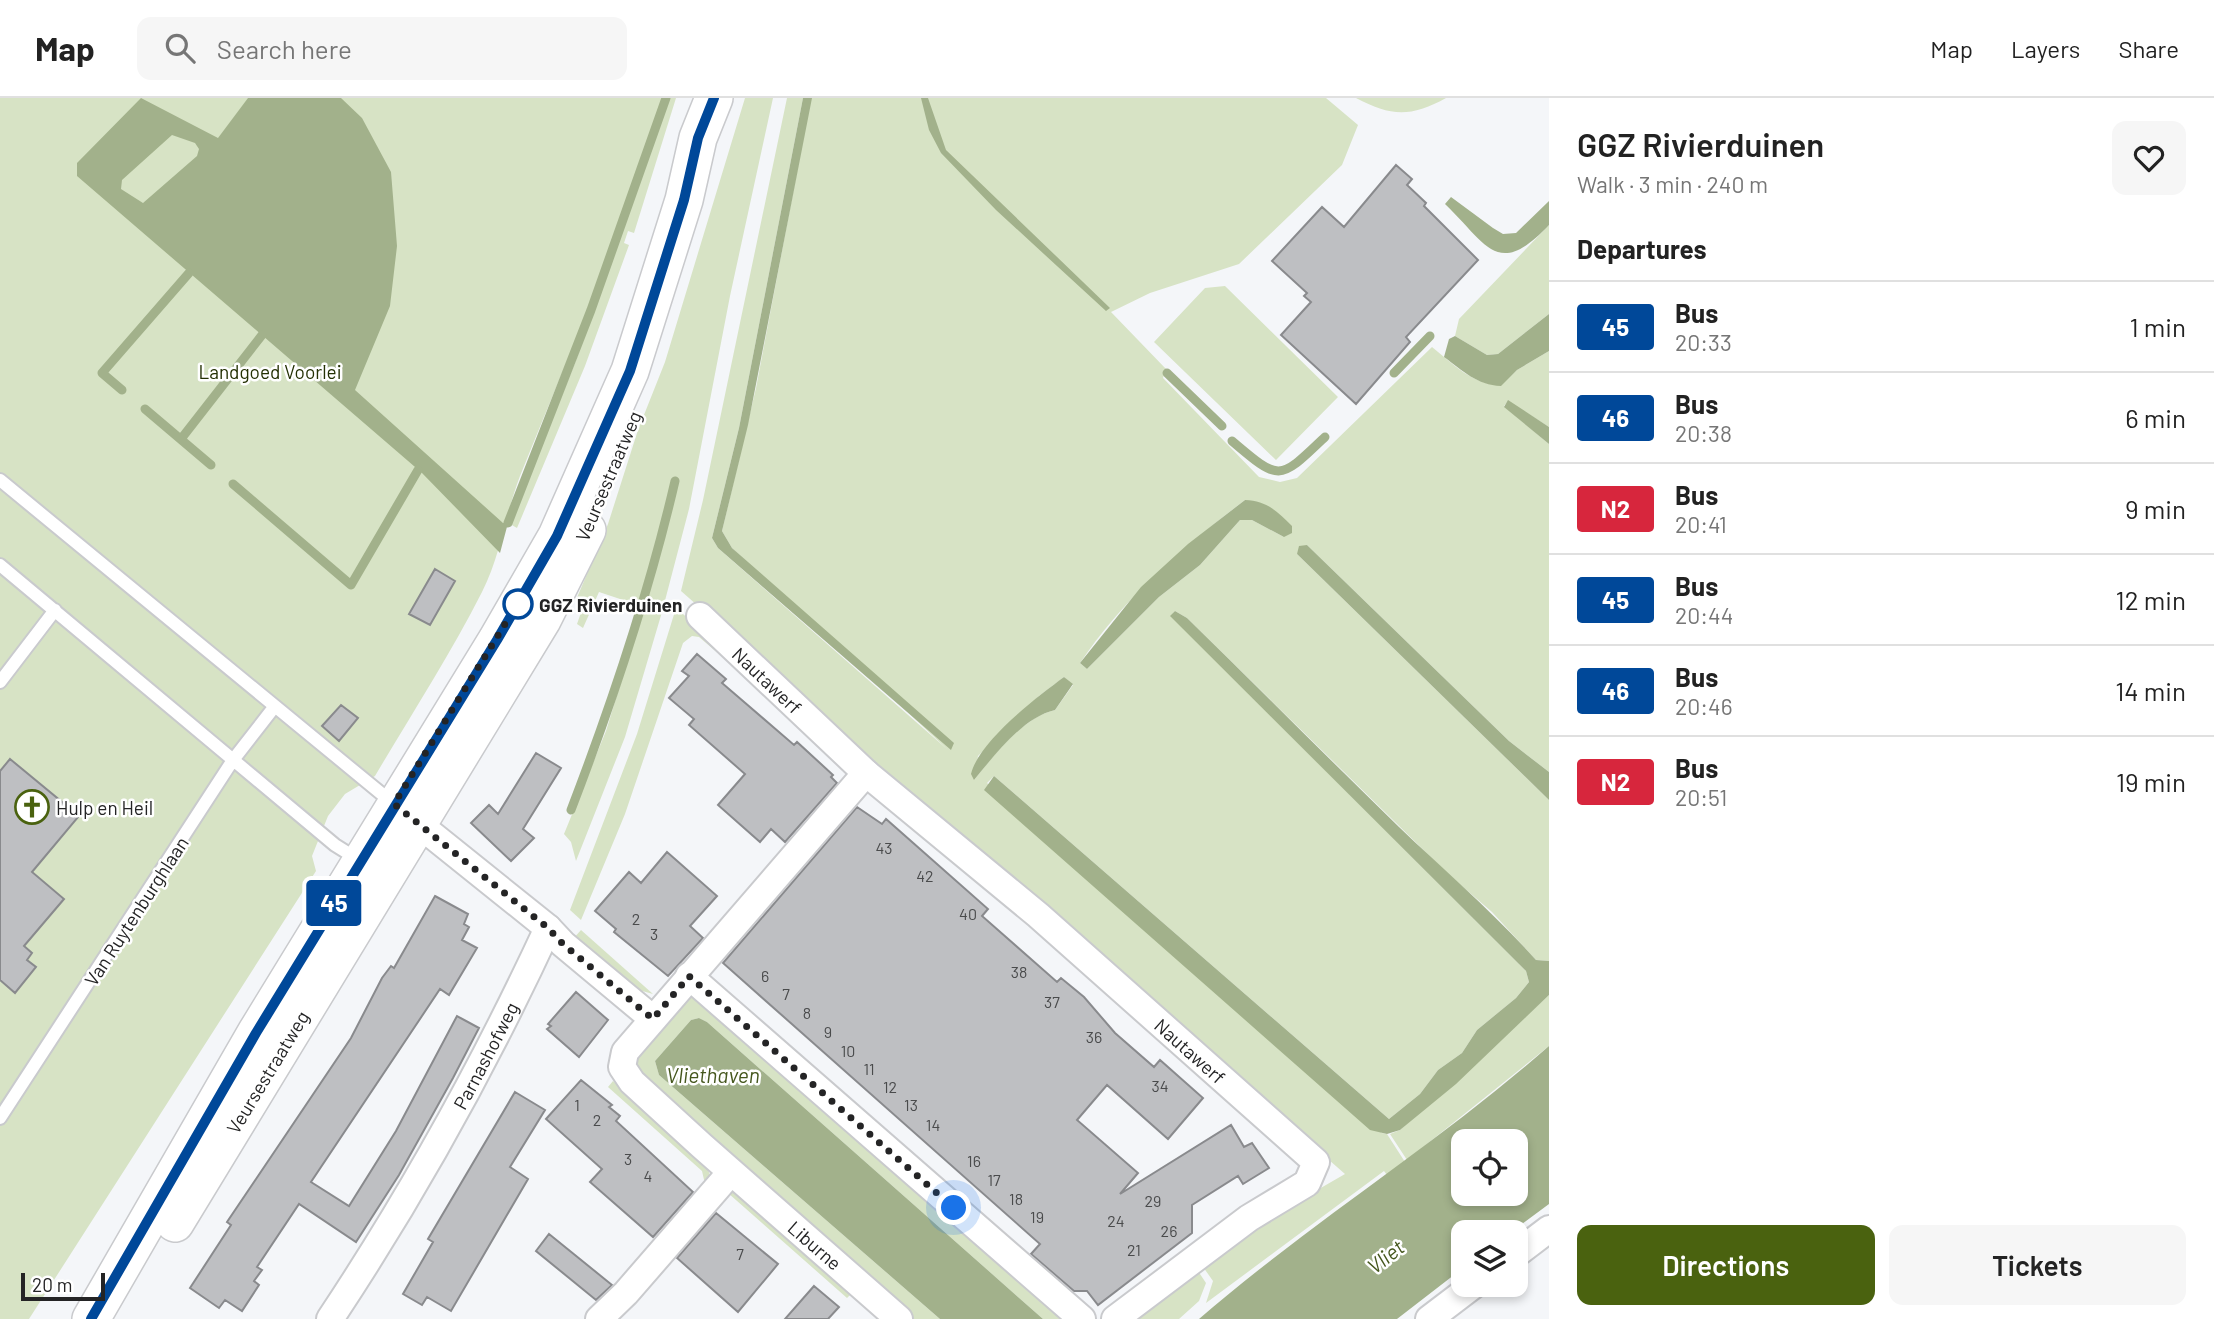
<!DOCTYPE html>
<html lang="en">
<head>
<meta charset="utf-8">
<style>
  :root { --surface:#fff; --page:#f6f6f6; --text:#222; --muted:#767676; --line:#e0e0e0; --accent:#4a620f }
  body { margin:0; font-family:Barlow,sans-serif; background:var(--page); color:var(--text); height:100vh; display:flex; flex-direction:column; font-size:26px; white-space:nowrap }
  * { box-sizing:border-box; margin:0 }
  p { font-size:23px; color:var(--muted) }
  .icon { flex:none; width:38px; height:38px; fill:none; stroke:currentColor; stroke-width:2; stroke-linecap:round; stroke-linejoin:round }
  .map { position:relative; flex:1; overflow:hidden }
  .side { display:flex; flex-direction:column; background:var(--surface); width:665px }
  .side>* { flex:none }
  .badge { padding:0 14px; border-radius:5px; font-size:24px; line-height:46px }
  .fabs { position:absolute; left:1451px; top:1031px; display:grid; gap:14px }
  .fabs a { display:grid; place-items:center; width:77px; height:77px; border-radius:14px; background:var(--surface); box-shadow:0 4px 10px #0003; font-size:35px }
  .scale { position:absolute; left:21px; bottom:18px; width:84px; box-sizing:border-box; padding-left:7px; border:4px solid #242425; border-top:0; font-size:19px; line-height:24px; white-space:nowrap; color:#242425; -webkit-text-stroke:5px #fff; paint-order:stroke }
  .you { position:absolute; width:35px; height:35px; margin:-18px; border:5px solid #fff; border-radius:50%; background:#1a73e8; box-shadow:0 0 0 10px #1a73e833 }
  .map>.badge { position:absolute; translate:-50% -50%; box-shadow:0 0 0 4px #fff }
  h2 { padding:0 28px; font-size:26px; line-height:63px }
  .round { display:grid; place-items:center; flex:none; width:74px; height:74px; border-radius:14px; background:var(--page) }
  .overview { display:flex; align-items:center; justify-content:space-between; height:119px; padding:0 28px }
  h1 { font-size:33px; font-weight:600; line-height:52px }
  .action { display:flex; gap:14px; margin-top:auto; padding:14px 28px }
  .action a { flex:1; height:80px; border-radius:14px; background:var(--accent); color:#fff; font-size:28px; font-weight:600; line-height:80px; text-align:center }
  .action a+a { background:var(--page); color:var(--text) }
  ul { padding:0; list-style:none }
  li { display:flex; align-items:center; gap:21px; height:91px; padding:0 28px; border-top:2px solid var(--line) }
  li div { flex:1 }
  li b { display:block; font-size:26px }
  li em { font-style:normal }
  li .badge { min-width:77px; font-weight:700; text-align:center }
  header { display:flex; align-items:center; gap:42px; box-sizing:border-box; height:98px; padding:0 35px; background:var(--surface); border-bottom:2px solid var(--line) }
  header strong { font-size:33px }
  nav { display:flex; gap:38px; margin-inline-start:auto; font-size:24px }
  .search { width:490px; height:63px; background:var(--page); display:flex; align-items:center; gap:18px; box-sizing:border-box; padding:0 24px; border-radius:14px; color:var(--muted); font-size:26px }
  main { display:flex; flex:1; min-height:0 }
  .map>svg:first-child { display:block }
  .green { fill:#d7e3c5; fill-rule:evenodd }
  .water { fill:#a2b18b; fill-rule:evenodd }
  .lines { fill:none; stroke-linecap:round; stroke-linejoin:round }
  .stream { stroke:#a2b18b; stroke-width:9 }
  .building { fill:#bebfc2; stroke:#898a8d; stroke-width:2 }
  .lane-casing { stroke:#c9cacd; stroke-width:16 }
  .street-casing { stroke:#c9cacd; stroke-width:30 }
  .secondary-casing { stroke:#c9cacd; stroke-width:40 }
  .lane { stroke:#fff; stroke-width:12 }
  .street { stroke:#fff; stroke-width:26 }
  .secondary { stroke:#fff; stroke-width:37 }
  .line-casing { stroke:#fff; stroke-width:16 }
  .line { stroke:#004899; stroke-width:10 }
  .walk { stroke:#242425; stroke-width:7; stroke-dasharray:0 12.6 }
  .stop-dot { fill:#fff; stroke:#004899; stroke-width:3.5 }
  .labels { text-anchor:middle; dominant-baseline:central; stroke-width:5; stroke-linejoin:round; paint-order:stroke }
  .number-label { font-size:16px; fill:#4a4b4c }
  .park-label { font-size:19px; fill:#233003; stroke:#fff }
  .street-label { font-size:19px; fill:#242425; stroke:#fff }
  .stop-label { font-size:19px; font-weight:bold; fill:#242425; stroke:#fff; text-anchor:start }
  .poi-label { font-size:19px; fill:#242425; stroke:#fff; text-anchor:start }
  .water-label { font-size:21px; font-style:italic; fill:#45571d; stroke:#fff }
</style>
</head>
<body>
<header>
<strong>Map</strong>
<div class="search"><svg class="icon" aria-label="search" viewBox="0 0 24 24"><circle cx="10" cy="10" r="6"/><path d="M15 15l6 6"/></svg>Search here</div>
<nav><a>Map</a><a>Layers</a><a>Share</a></nav>
</header>
<main>
<div class="map">
<svg width="1549" height="1221" viewBox="0 0 1549 1221">
  <rect width="100%" height="100%" fill="#f4f6f9"/>
  <path class="green" d="M0,0H662C625,129 570,254 520,378C505,417 501,457 482,494C450,557 411,617 375,678L345,696L328,718L312,758L316,773L29,1221H0Z
    M670,0H676L634,135L628,133L624,145L629,147L585,268L517,430L510,426L575,265Z
    M745,0H773L730,198L689,411L662,514L625,639L576,763L571,744L564,736L606,633L644,509L599,494L583,530L577,526L584,506L576,502L608,426L638,332L665,264Z
    M787,0H803L739,330L712,440L718,450L948,652L732,450L722,433L756,290L811,0H1326L1358,27L1342,67L1239,166L1150,195L1111,214L1166,271L1163,280L1259,379L1280,384L1297,380L1432,249C1453,266 1473,287 1501,287L1517,272L1549,253V329L1508,303L1504,308L1549,346V674L1509,643L1307,447L1297,456L1549,702V863L1536,862L1492,814L1448,776L1187,520L1175,513L1171,518L1526,873L1529,884L1516,900L1477,932L1462,955L1438,972L1420,996L1389,1021L994,678L987,685L1382,1035L1387,1036L1405,1064L1387,1077L1384,1073L1206,1205L1213,1183L1201,1166L1255,1128L1345,1076L681,493L703,402ZM1245,402L1284,439L1252,422H1240L1200,467L1159,499L1087,571L1080,565C1124,500 1182,450 1245,402ZM1064,579L1073,587L1055,612C1023,619 994,657 974,682L978,658L1039,598Z
    M1356,0H1446C1410,20 1390,18 1356,0Z
    M1549,127V216L1498,256L1487,257L1455,238L1459,221Z
    M1225,188L1338,299L1276,362L1154,244L1205,190Z
    M676,510L743,568L739,573L699,539L692,538L683,545L625,716L581,822L570,812L637,636Z
    M581,832L653,896L635,891L573,841Z
    M1549,897V948L1407,1062L1390,1036L1400,1032Z
    M695,899L1067,1221H1043L707,924L699,920L691,922L655,963L659,977L940,1221H913L635,975L634,957L687,900Z
    M613,983L705,1064L710,1077L705,1086L702,1073L608,989Z
    M728,1095H738L853,1194L847,1200Z
    M1196,1170L1206,1185L1199,1203L1179,1221H1131Z"/>
  <path class="water" d="M141,0L218,40L248,0H341L362,20L391,74L397,148L390,208L355,292L503,425H508L500,455L422,375L77,78V65ZM172,37L195,45L199,51L197,58L143,105L121,91L122,82Z
    M803,0H812L748,327L722,433L732,450L954,645L951,652L718,450L712,440L739,330Z
    M921,0H928L946,52L1110,210L1106,213L996,112L941,55L929,32Z
    M1451,99L1493,130L1503,136L1516,135L1549,103V127C1497,182 1487,146 1445,106Z
    M1549,216V253L1517,272L1501,288C1477,287 1463,273 1444,259L1449,241L1455,238L1487,257L1498,256Z
    M1508,302L1549,329V346L1504,309Z
    M1245,402C1267,403 1277,413 1292,428V435L1284,439L1252,422H1240L1200,467L1159,499L1087,571L1080,565L1141,489L1188,446Z
    M1307,447L1509,643L1549,674V702L1297,456L1299,448Z
    M1175,513L1187,520C1258,589 1328,660 1399,729C1445,773 1493,814 1536,862L1549,863V897L1456,986L1400,1032L1387,1036L1370,1032L984,692L994,678L1389,1021L1420,996L1438,972L1462,955L1477,932L1516,900L1529,884L1526,873L1170,518Z
    M1064,579L1073,586L1055,612C1023,619 994,658 974,682L971,676C979,643 1037,599 1064,579Z
    M699,920L707,924L1043,1221H940L659,977L655,963L691,922Z
    M1549,948V1106L1511,1134H1463V1170L1397,1221H1199C1311,1124 1438,1046 1549,948ZM1463,1043H1516V1096H1463Z"/>
  <g class="lines">
    <path class="stream" d="M1167,275L1222,328
      M1394,275L1430,238
      M122,292L102,275L189,175
      M145,311L211,367
      M181,341L262,237
      M1232,343C1280,384 1279,383 1325,339
      M233,386L351,487L418,372
      M508,425L591,212L666,0
      M571,712C612,605 649,495 675,383"/>
  </g>
  <path class="building" d="M1396,67L1412,81L1407,87L1426,105L1424,108L1478,162L1406,239L1410,244L1356,306L1281,237L1311,204L1304,198L1307,195L1272,163L1322,109L1344,129Z
    M435,471L455,483L430,527L409,516Z
    M697,556L726,581L722,585L794,647L797,644L833,677L831,679L837,685L785,744L771,731L760,744L718,707L745,676L689,627L694,621L669,600L689,578L682,573Z
    M341,607L358,620L339,643L322,628Z
    M536,655L561,670L523,731L534,740L511,763L471,725L489,707L498,716Z
    M10,661L79,718L32,774L64,801L24,848L32,855L27,862L36,869L15,895L0,882V673Z
    M857,709L882,726L886,721L988,811L982,818L1057,884L1061,880L1084,899L1115,935L1154,969L1160,962L1203,1000L1168,1041L1107,987L1077,1022L1138,1075L1120,1096L1231,1027L1244,1049L1252,1045L1269,1070L1243,1086L1238,1078L1192,1107V1135L1098,1207L1087,1193H1074L1031,1156L1040,1146L723,865Z
    M667,754L717,798L690,828L703,840L668,878L614,834L616,831L595,813L629,774L641,785Z
    M435,798L468,816L464,826L469,829L462,842L477,850L449,897L440,891L311,1084L349,1108L396,1033L457,918L479,930L453,980L399,1077L356,1144L299,1106L257,1169L262,1172L254,1183L259,1187L242,1213L225,1202L219,1210L190,1190L231,1127L227,1124L351,940L382,880L391,868L394,870Z
    M576,894L608,922L579,959L547,931L551,928L548,926Z
    M581,982L612,1007L609,1009L620,1018L616,1023L693,1094L653,1139L590,1084L602,1071L546,1021Z
    M515,994L545,1012L510,1069L528,1081L451,1213L427,1199L422,1207L403,1196L433,1144L428,1141Z
    M716,1115L778,1166L738,1214L677,1160Z
    M549,1136L612,1187L596,1202L536,1153Z
    M814,1188L839,1209L828,1221H785Z"/>
  <g class="lines">
    <g class="lane-casing">
      <path id="lane" d="M0,382L394,706
        M0,467L335,747L359,762
        M0,584L55,512
        M0,1020L233,662L275,608"/>
    </g>
    <g class="street-casing">
      <g id="street">
        <path id="s1" d="M700,518L866,675"/>
        <path d="M406,716L548,830L563,846L653,921"/>
        <path d="M689,878L1082,1221"/>
        <path d="M1516,1156L1549,1131"/>
        <path id="s2" d="M330,1221C413,1096 485,966 548,830"/>
        <path d="M599,1221L626,1195L731,1074"/>
        <path id="s3" d="M899,1221L702,1048L632,984L622,969L625,954L866,675L1038,817L1316,1064L1307,1085L1249,1120L1115,1221"/>
        <path d="M1429,1221L1475,1186"/>
      </g>
    </g>
    <g class="secondary-casing">
      <g id="secondary">
        <path id="s4" d="M175,1125L542,522L587,432"/>
        <path d="M91,1221L256,935L497,542L557,438L630,273L684,102L698,40L714,0"/>
      </g>
    </g>
    <use href="#lane" class="lane"/>
    <use href="#street" class="street"/>
    <use href="#secondary" class="secondary"/>
  </g>
  <g class="lines">
    <g class="line-casing">
      <path id="line" d="M91,1221L256,935L497,542L557,438L630,273L684,102L698,40L714,0"/>
    </g>
    <use href="#line" class="line"/>
    <path class="walk" d="M518,506L521,500L394,706L548,830L563,846L653,921L689,878L954,1110"/>
  </g>
  <defs>
    <g id="church-ring" transform="scale(1.75)"><circle r="9.5" fill="#fff" stroke="#4a620f" stroke-width="1.5"/><path d="M-1.2-6h2.4v3.5h3.3v2.4h-3.3V6h-2.4V-.1h-3.3v-2.4h3.3Z" fill="#4a620f"/></g>
  </defs>
  <g fill-rule="evenodd">
    <use href="#church-ring" x="32" y="709"/>
  </g>
  <circle class="stop-dot" cx="518" cy="506" r="14"/>
  <g class="labels">
    <g class="number-label">
      <text x="884" y="749">43</text>
      <text x="925" y="777">42</text>
      <text x="968" y="815">40</text>
      <text x="636" y="820">2</text>
      <text x="654" y="835">3</text>
      <text x="1019" y="873">38</text>
      <text x="765" y="877">6</text>
      <text x="786" y="895">7</text>
      <text x="1052" y="903">37</text>
      <text x="807" y="914">8</text>
      <text x="828" y="933">9</text>
      <text x="1094" y="938">36</text>
      <text x="848" y="952">10</text>
      <text x="869" y="970">11</text>
      <text x="1160" y="987">34</text>
      <text x="890" y="988">12</text>
      <text x="577" y="1006">1</text>
      <text x="911" y="1006">13</text>
      <text x="597" y="1021">2</text>
      <text x="933" y="1026">14</text>
      <text x="628" y="1060">3</text>
      <text x="974" y="1062">16</text>
      <text x="648" y="1077">4</text>
      <text x="994" y="1081">17</text>
      <text x="1016" y="1100">18</text>
      <text x="1153" y="1102">29</text>
      <text x="1037" y="1118">19</text>
      <text x="1116" y="1122">24</text>
      <text x="1169" y="1132">26</text>
      <text x="1134" y="1151">21</text>
      <text x="740" y="1155">7</text>
    </g>
    <g class="park-label">
      <text x="270" y="273">Landgoed Voorlei</text>
    </g>
    <g class="street-label">
      <text transform="translate(608 378) rotate(-67)">Veursestraatweg</text>
      <text stroke="none"><textPath href="#s1" startOffset="93">Nautawerf</textPath></text>
      <text transform="translate(136 813) rotate(-57)">Van Ruytenburghlaan</text>
      <text stroke="none"><textPath href="#s3" startOffset="1186">Nautawerf</textPath></text>
      <text stroke="none"><textPath href="#s2" startOffset="306">Parnashofweg</textPath></text>
      <text stroke="none"><textPath href="#s4" startOffset="177">Veursestraatweg</textPath></text>
      <text transform="translate(815 1147) rotate(41)">Liburne</text>
    </g>
    <g class="stop-label">
      <text x="539" y="506">GGZ Rivierduinen</text>
    </g>
    <g class="poi-label">
      <text x="56" y="709">Hulp en Heil</text>
    </g>
    <g class="water-label">
      <text x="713" y="976">Vliethaven</text>
      <text transform="translate(1385 1158) rotate(-38)">Vliet</text>
    </g>
  </g>
</svg>
<div class="fabs">
<a><svg class="icon" aria-label="locate" viewBox="0 0 24 24"><circle cx="12" cy="12" r="6"/><path d="M12 2v4M12 18v4M2 12h4M18 12h4"/></svg></a>
<a><svg class="icon" aria-label="layers" viewBox="0 0 24 24"><path d="M12 4l9 5-9 5-9-5zM3 14l9 5 9-5"/></svg></a>
</div>
<div class="scale">20 m</div>
<div class="you" style="left:954px;top:1110px"></div>
<b class="badge" style="left:334px;top:805px;background:#004899;color:#fff">45</b>
</div>
<section class="side">
<div class="overview"><div><h1>GGZ Rivierduinen</h1><p>Walk · 3 min · 240 m</p></div><a class="round"><svg class="icon" aria-label="heart" viewBox="0 0 24 24"><path d="M12 20l-8-8c-3-5 5-10 8-4 3-6 11-1 8 4z"/></svg></a></div>
<h2>Departures</h2>
<ul>
<li><span class="badge" style="background:#004899;color:#fff">45</span><div><b>Bus</b><p>20:33</p></div><em>1 min</em></li>
<li><span class="badge" style="background:#004899;color:#fff">46</span><div><b>Bus</b><p>20:38</p></div><em>6 min</em></li>
<li><span class="badge" style="background:#d7263d;color:#fff">N2</span><div><b>Bus</b><p>20:41</p></div><em>9 min</em></li>
<li><span class="badge" style="background:#004899;color:#fff">45</span><div><b>Bus</b><p>20:44</p></div><em>12 min</em></li>
<li><span class="badge" style="background:#004899;color:#fff">46</span><div><b>Bus</b><p>20:46</p></div><em>14 min</em></li>
<li><span class="badge" style="background:#d7263d;color:#fff">N2</span><div><b>Bus</b><p>20:51</p></div><em>19 min</em></li>
</ul>
<div class="action"><a>Directions</a><a>Tickets</a></div>
</section>
</main>
</body>
</html>
